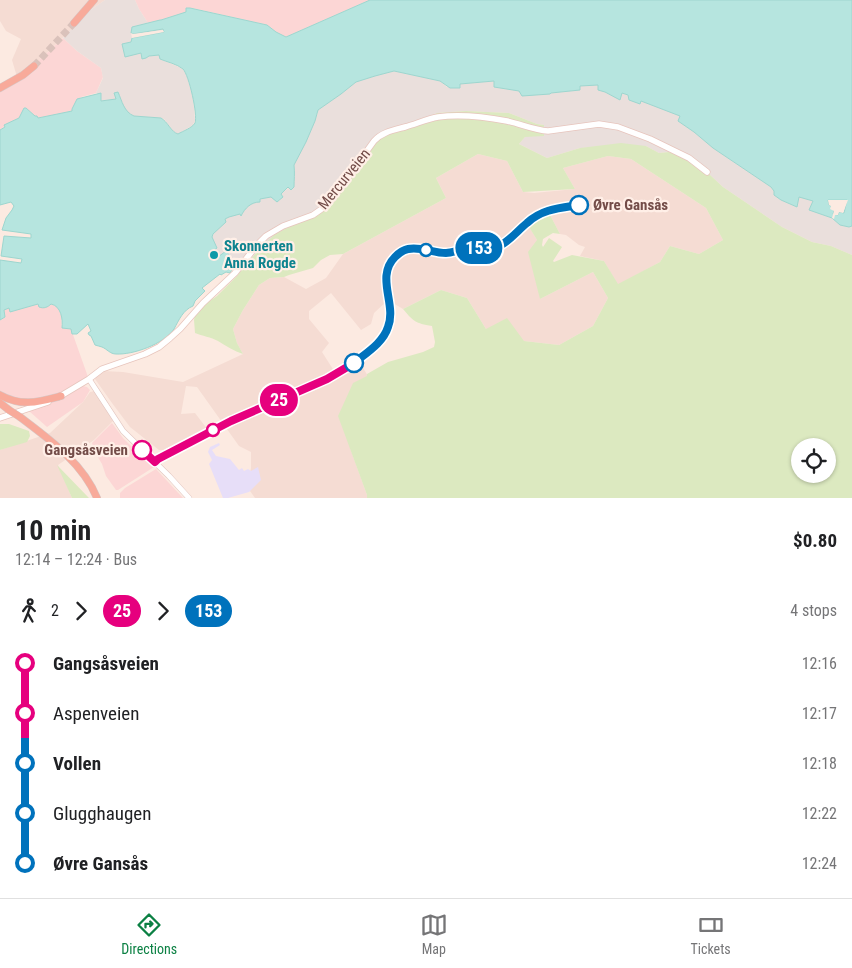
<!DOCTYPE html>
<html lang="en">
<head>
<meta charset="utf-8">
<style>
  :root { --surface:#fff; --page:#f2f2f2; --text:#202124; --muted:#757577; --line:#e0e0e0; --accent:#0b8043 }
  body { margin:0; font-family:"Roboto Condensed",sans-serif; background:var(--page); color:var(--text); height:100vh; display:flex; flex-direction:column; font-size:19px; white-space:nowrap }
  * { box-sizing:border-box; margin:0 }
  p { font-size:16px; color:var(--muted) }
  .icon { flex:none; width:28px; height:28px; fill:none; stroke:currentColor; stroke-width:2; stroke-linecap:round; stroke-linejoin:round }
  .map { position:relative; height:498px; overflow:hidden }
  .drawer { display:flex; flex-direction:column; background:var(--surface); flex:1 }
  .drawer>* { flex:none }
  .badge { padding:0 10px; border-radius:16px; font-size:18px; line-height:32px }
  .fabs { position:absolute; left:791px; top:438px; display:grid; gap:10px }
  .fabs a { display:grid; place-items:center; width:45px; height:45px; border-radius:50%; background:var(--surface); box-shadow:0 1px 4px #0004; font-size:25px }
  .map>.badge { position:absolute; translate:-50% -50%; box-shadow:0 0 0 2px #fff }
  .legs { display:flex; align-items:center; gap:8px; height:55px; padding:0 15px; font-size:16px }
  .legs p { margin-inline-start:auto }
  .overview { display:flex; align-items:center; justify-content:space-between; height:85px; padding:0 15px }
  h1 { font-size:28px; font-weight:700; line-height:38px }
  ul { padding:0 15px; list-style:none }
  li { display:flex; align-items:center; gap:18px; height:50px; font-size:19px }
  li i { display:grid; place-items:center; width:8px; height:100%; margin:0 6px; background:currentColor }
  li i::after { content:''; width:12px; height:12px; margin:-6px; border:4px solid; border-radius:50%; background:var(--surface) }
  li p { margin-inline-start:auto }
  li:first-child i { background:linear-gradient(#0000 50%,currentColor 0) }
  li:last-child i { background:linear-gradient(currentColor 50%,#0000 0) }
  .dock { display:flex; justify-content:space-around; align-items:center; height:70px; border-top:1px solid var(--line); background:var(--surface); font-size:14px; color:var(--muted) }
  .dock a { display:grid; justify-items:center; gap:2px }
  .dock .current { color:var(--accent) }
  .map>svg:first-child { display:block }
  .residential { fill:#f5dcd3 }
  .commercial { fill:#fcd6d5 }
  .industrial { fill:#eadfdc }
  .education { fill:#e7def8 }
  .green { fill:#dce9c0; fill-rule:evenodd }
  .water { fill:#b6e5df; stroke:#9dd6cf; fill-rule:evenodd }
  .pier { fill:#fceae1 }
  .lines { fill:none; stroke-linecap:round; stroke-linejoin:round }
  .trunk-tunnel { stroke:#dac2bb; stroke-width:7; stroke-dasharray:7 3.5; stroke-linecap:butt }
  .tertiary-casing { stroke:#e2c6c0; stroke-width:6 }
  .secondary-casing { stroke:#e7c5bd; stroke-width:7 }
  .trunk-casing { stroke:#d5c9c8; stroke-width:8 }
  .tertiary { stroke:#fff; stroke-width:5 }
  .secondary { stroke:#fff; stroke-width:5.5 }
  .trunk { stroke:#f8aa9a; stroke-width:7 }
  .trunk-bridge-casing { stroke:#d5c9c8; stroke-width:8; stroke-linecap:butt }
  .trunk-bridge { stroke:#f8aa9a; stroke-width:7 }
  .line-1-casing { stroke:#fff; stroke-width:11 }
  .line-2-casing { stroke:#fff; stroke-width:11 }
  .line-1 { stroke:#e6007e; stroke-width:8 }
  .line-2 { stroke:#0072bc; stroke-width:8 }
  .stop-2-dot { fill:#fff; stroke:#0072bc; stroke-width:2.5 }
  .culture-dot { fill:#0f9aa8; stroke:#ffefe7; stroke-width:2 }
  .stop-1-dot { fill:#fff; stroke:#e6007e; stroke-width:2.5 }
  .labels { text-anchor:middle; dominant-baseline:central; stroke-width:4.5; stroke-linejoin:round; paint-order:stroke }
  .street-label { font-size:15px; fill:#734c48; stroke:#ffefe7 }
  .stop-label { font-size:15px; font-weight:bold; fill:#734c48; stroke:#ffefe7; text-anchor:start }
  .culture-label { font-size:15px; font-weight:bold; fill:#0d838f; stroke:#ffefe7; text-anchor:start }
</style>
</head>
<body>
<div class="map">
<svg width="852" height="498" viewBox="0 0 852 498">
  <rect width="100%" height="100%" fill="#fceae1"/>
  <path class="residential" d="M0,0H105L89,11L71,30L34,65L17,77L12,60L21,39L6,31L0,21Z
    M478,154L507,161L523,192L534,193L575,189L563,168L608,156L631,159L706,208L723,240L699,254L670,246L660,262L618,285L604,261L580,256L585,247L579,245L566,235L560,234L548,211L527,223L537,240L540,299L593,272L608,298L593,326L559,345L524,341L486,329L467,298L441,290L403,309L388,300L374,313L371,324L361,330L331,293L309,311V319L329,343L322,352L336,374L358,360L368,376L350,448L367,495V498H255L250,491L248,483L251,468V452L239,446L197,387L186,386L181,414L195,413L208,430L168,450H159L130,427L112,403L95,379L97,375L103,371L123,372L183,382L243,354L237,343L233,329L243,310L259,285L270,278L284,277L306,289L326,278L343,254L446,198L436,178Z
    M95,391L113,421L94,440L58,465L72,498H0V450L50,433L83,402L90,392Z"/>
  <path class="commercial" d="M135,0H370L286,37L276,32L267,25L197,9L190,8L186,9L187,12L161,20H160L148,23L139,9Z
    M63,38L77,51L101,68L103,77L96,93L81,97L72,109V111L64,113L38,118L26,108L19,118L5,125V126L0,130V87L34,65Z
    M38,304L49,306L51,304L57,306L61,315L62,328L71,329L88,377L61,394L25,407L0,391V320L5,317L3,310L9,308L10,311Z
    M83,386L87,387L90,390L83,402L47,427L29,411L60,398L78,388Z
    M112,423L123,438L139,454L154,467L118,490H116L106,476L102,464L93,449L92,443Z
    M156,469L183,498H120V493L125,488Z"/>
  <path class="industrial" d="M105,0H135L139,9L148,23L132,27L133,34L164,29V32L132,38L131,42L122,44L125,56L141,53L142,58L149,56L160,55V59L179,67L185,71L193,96L195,120L193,125L178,134L175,133L164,119L161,118L134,116L130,114L125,109L118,92L116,99L101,101L97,93H96L103,78L101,68L77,51L63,38L89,11Z
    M394,71L440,81L447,87L460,84L494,81L495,87L507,88L519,91L521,92L550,93L580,90L579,86L598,85L599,90L605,92L619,99L622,93L680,116L678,121L694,132L713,148L771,187L774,191V195L781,200L797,207L799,196L813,201L809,210L832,218L840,225L849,227L852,226V255L831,246L812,242L782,227L723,187L695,161L669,152L659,153L646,146L580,148L547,158L519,144L525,137L544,125L537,124L509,113L466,111L437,113L424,118L337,196L318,215L293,225L256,253L236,277L231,270L234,266L226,252L217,257L213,251L212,237L215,232L226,222L225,220L229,216L240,214L241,215L247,206L260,199L271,197L279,201L283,197L281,194L294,183L293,180L295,173L294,165L295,161L306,142L315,121L318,112V110L341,94L356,82L375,76Z"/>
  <path class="education" d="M219,443L220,445L212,450L216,456L230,459L239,470L242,468L244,471L248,469L251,471L258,467L261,480L249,492L228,498H223L209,464L212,460L208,452L210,447Z"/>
  <path class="green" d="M466,111L509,113L537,124L544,125V136L525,137L519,144L547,158L580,148L621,143L646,146L659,153L669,152L695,161L723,187L782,227L812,242L831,246L852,255V498H367V495L338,416L353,383L367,376V374L388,362L423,352L434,347L435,342L432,326C415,323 414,322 403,309L441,290L467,298L486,329L507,318L524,341L559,345L593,326L608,298L593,272L540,299L528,252L537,240L526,222L548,211L560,234L553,233L543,239L542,245L543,247L549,238L562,247L553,261L554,262L572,255L604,261L618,284L660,262L670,246L699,254L723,240L706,208L631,159L608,156L563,168L575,189L523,192L507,161L478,154L436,178L446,198L343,254L330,255L321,260L313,268L289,275L284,277L270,278L259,285L243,310L233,329L237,343L243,354C234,351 226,346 218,341C211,337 202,336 195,333L194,320L195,315L201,307L217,296L236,277L256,253L275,234L293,225L318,215L337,196L377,140L390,133L437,113ZM800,446H828V474H800Z
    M0,424H9L29,431L30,436L27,442L0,450Z
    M57,465L89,498H72Z"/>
  <path class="water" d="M370,0H852V226L849,227L840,225L832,218L809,210L813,201L799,197L797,207L781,200L774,195V191L771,187L713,148L694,132L678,121L680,116L641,101L640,104L629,100L628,95L622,93L620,100L605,92L598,90V85L580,86V90L551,93L550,94L522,96L519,91L494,87V81L460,84V88H450L440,81L394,71L375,76L356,82L341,94L318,110L315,121L306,142L294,165C295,173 294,180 294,187L291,190L288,187L281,194L283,197L277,202L271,197L260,199V202C251,202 245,208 241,216L240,214L229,217L225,219L226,222L213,234L212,237L217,248L213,251L218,257L226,251L230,256L234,266L230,273L226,272L221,275L220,274L202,288L205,291L195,301L193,306C183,310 179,320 174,329C164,344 133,355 116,354C110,354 107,349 102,347C100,346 97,346 95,345L91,336L89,335L88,333L91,331L88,324L77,334H72L71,329L62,328C63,319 61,306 51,304C48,307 44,309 39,307L38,304L10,312L9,308L4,310L5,317L0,320V260L21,263L22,259L1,256L4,236L31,238V234L2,230L6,218L12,210L14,206L11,202L0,205V130L5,127L4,125L19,118L24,108H26L35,116H37L38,118L72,111V109L77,99L101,93V101L116,99L114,93L118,92C122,101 124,112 134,116L161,118C168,122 171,132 178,134C183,131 192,128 195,123C198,115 189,75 183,69C177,64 167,62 160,59L159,55L149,56L146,58L142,59L141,53L125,57L122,44L131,42L132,38L164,32L163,29L133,34L131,33L132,27L160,20H161L186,12V8H190L267,25L276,32L286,37ZM828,200H847L844,213L839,212L838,215L833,214L834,211L831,206L829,205Z"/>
  <path class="pier" d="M163,30L164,32L132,38L131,33L133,34Z
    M828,200H848L843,213L839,212L838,215H835L834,219L832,218L834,211L830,209L831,206L829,205Z"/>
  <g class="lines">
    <path class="trunk-tunnel" d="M34,66L74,23"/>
    <g class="tertiary-casing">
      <path id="tertiary" d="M89,379L123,431L169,476L189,498
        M155,462L158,459L231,421L334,375C352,365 381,347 388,327C398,304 375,277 395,257C398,254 403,250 408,249C420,246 433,253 446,253C451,253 455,251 461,250C473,247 486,248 499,246C510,241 517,231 527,223C541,209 560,208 579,205"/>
    </g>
    <g class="secondary-casing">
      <path id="secondary" d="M59,397L89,379L102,369L145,354L159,347L170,338L180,329L203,303L235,273L257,245L266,236L283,226L313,215L323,208L333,198L374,141C382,132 394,130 405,127C416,124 427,119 438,117C459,114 486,117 507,121C521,124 534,130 548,131L599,124L618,127L650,139L689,158L707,172
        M0,418L48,402"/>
    </g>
    <g class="trunk-casing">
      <path id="trunk" d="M74,23L94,0
        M0,88L23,75L34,66
        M0,395C22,407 38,402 61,396
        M0,403L9,410
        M20,417C49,439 83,463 97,498"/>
    </g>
    <use href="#tertiary" class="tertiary"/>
    <use href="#secondary" class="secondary"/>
    <use href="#trunk" class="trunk"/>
    <g class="trunk-bridge-casing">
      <path id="trunk-bridge" d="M9,410L20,417"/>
    </g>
    <use href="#trunk-bridge" class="trunk-bridge"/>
  </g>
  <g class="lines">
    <g class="line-1-casing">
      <path id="line-1" d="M142,450L155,462L158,459L231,421L327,379L354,363"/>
    </g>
    <g class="line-2-casing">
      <path id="line-2" d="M354,363C366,353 383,343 388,327C397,304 375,277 395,257C398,254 403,250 408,249C420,246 433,253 446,253C451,253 456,251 461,250C473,247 486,248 499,246C510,241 517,231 527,223C542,209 560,208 579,205"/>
    </g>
    <use href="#line-1" class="line-1"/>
    <use href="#line-2" class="line-2"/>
  </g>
  <g class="stop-2-dot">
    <circle cx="579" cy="205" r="9"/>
    <circle cx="426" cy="250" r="6"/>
    <circle cx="354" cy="363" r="9"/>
  </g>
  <circle class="culture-dot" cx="214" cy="255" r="5"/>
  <g class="stop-1-dot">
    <circle cx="213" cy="430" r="6"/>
    <circle cx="142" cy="450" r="9"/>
  </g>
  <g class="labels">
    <g class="street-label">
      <text transform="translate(344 179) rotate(-51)">Mercurveien</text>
    </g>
    <g class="stop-label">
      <text x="593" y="205">Øvre Gansås</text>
      <text x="128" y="450" text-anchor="end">Gangsåsveien</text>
    </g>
    <g class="culture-label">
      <text x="224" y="246">Skonnerten<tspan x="224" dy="17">Anna Rogde</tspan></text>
    </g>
  </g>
</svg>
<div class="fabs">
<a><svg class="icon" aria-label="locate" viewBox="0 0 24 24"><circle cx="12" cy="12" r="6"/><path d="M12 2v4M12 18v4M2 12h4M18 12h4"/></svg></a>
</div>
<b class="badge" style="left:279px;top:400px;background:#e6007e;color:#fff">25</b>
<b class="badge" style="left:479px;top:248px;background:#0072bc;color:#fff">153</b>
</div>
<section class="drawer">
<div class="overview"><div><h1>10 min</h1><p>12:14 – 12:24 · Bus</p></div><b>$0.80</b></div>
<div class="legs"><svg class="icon" aria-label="walk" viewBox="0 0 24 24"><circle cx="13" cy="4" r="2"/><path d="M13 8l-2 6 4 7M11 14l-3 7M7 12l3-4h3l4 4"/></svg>2<svg class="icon" aria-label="forward" viewBox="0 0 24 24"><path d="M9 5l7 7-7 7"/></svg><b class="badge" style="background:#e6007e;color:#fff">25</b><svg class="icon" aria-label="forward" viewBox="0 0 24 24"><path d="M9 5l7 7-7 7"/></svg><b class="badge" style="background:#0072bc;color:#fff">153</b><p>4 stops</p></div>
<ul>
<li><i style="color:#e6007e"></i><b>Gangsåsveien</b><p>12:16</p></li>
<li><i style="color:#e6007e"></i><span>Aspenveien</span><p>12:17</p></li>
<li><i style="color:#0072bc"></i><b>Vollen</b><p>12:18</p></li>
<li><i style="color:#0072bc"></i><span>Glugghaugen</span><p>12:22</p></li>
<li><i style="color:#0072bc"></i><b>Øvre Gansås</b><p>12:24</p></li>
</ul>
</section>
<nav class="dock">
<a class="current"><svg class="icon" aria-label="directions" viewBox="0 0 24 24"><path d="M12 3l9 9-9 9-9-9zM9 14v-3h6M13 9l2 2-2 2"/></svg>Directions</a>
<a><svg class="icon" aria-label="map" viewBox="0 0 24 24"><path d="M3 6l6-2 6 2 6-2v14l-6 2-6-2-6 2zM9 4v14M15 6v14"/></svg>Map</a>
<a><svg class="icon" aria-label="tickets" viewBox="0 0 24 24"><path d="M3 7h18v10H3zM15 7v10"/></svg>Tickets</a>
</nav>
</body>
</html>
